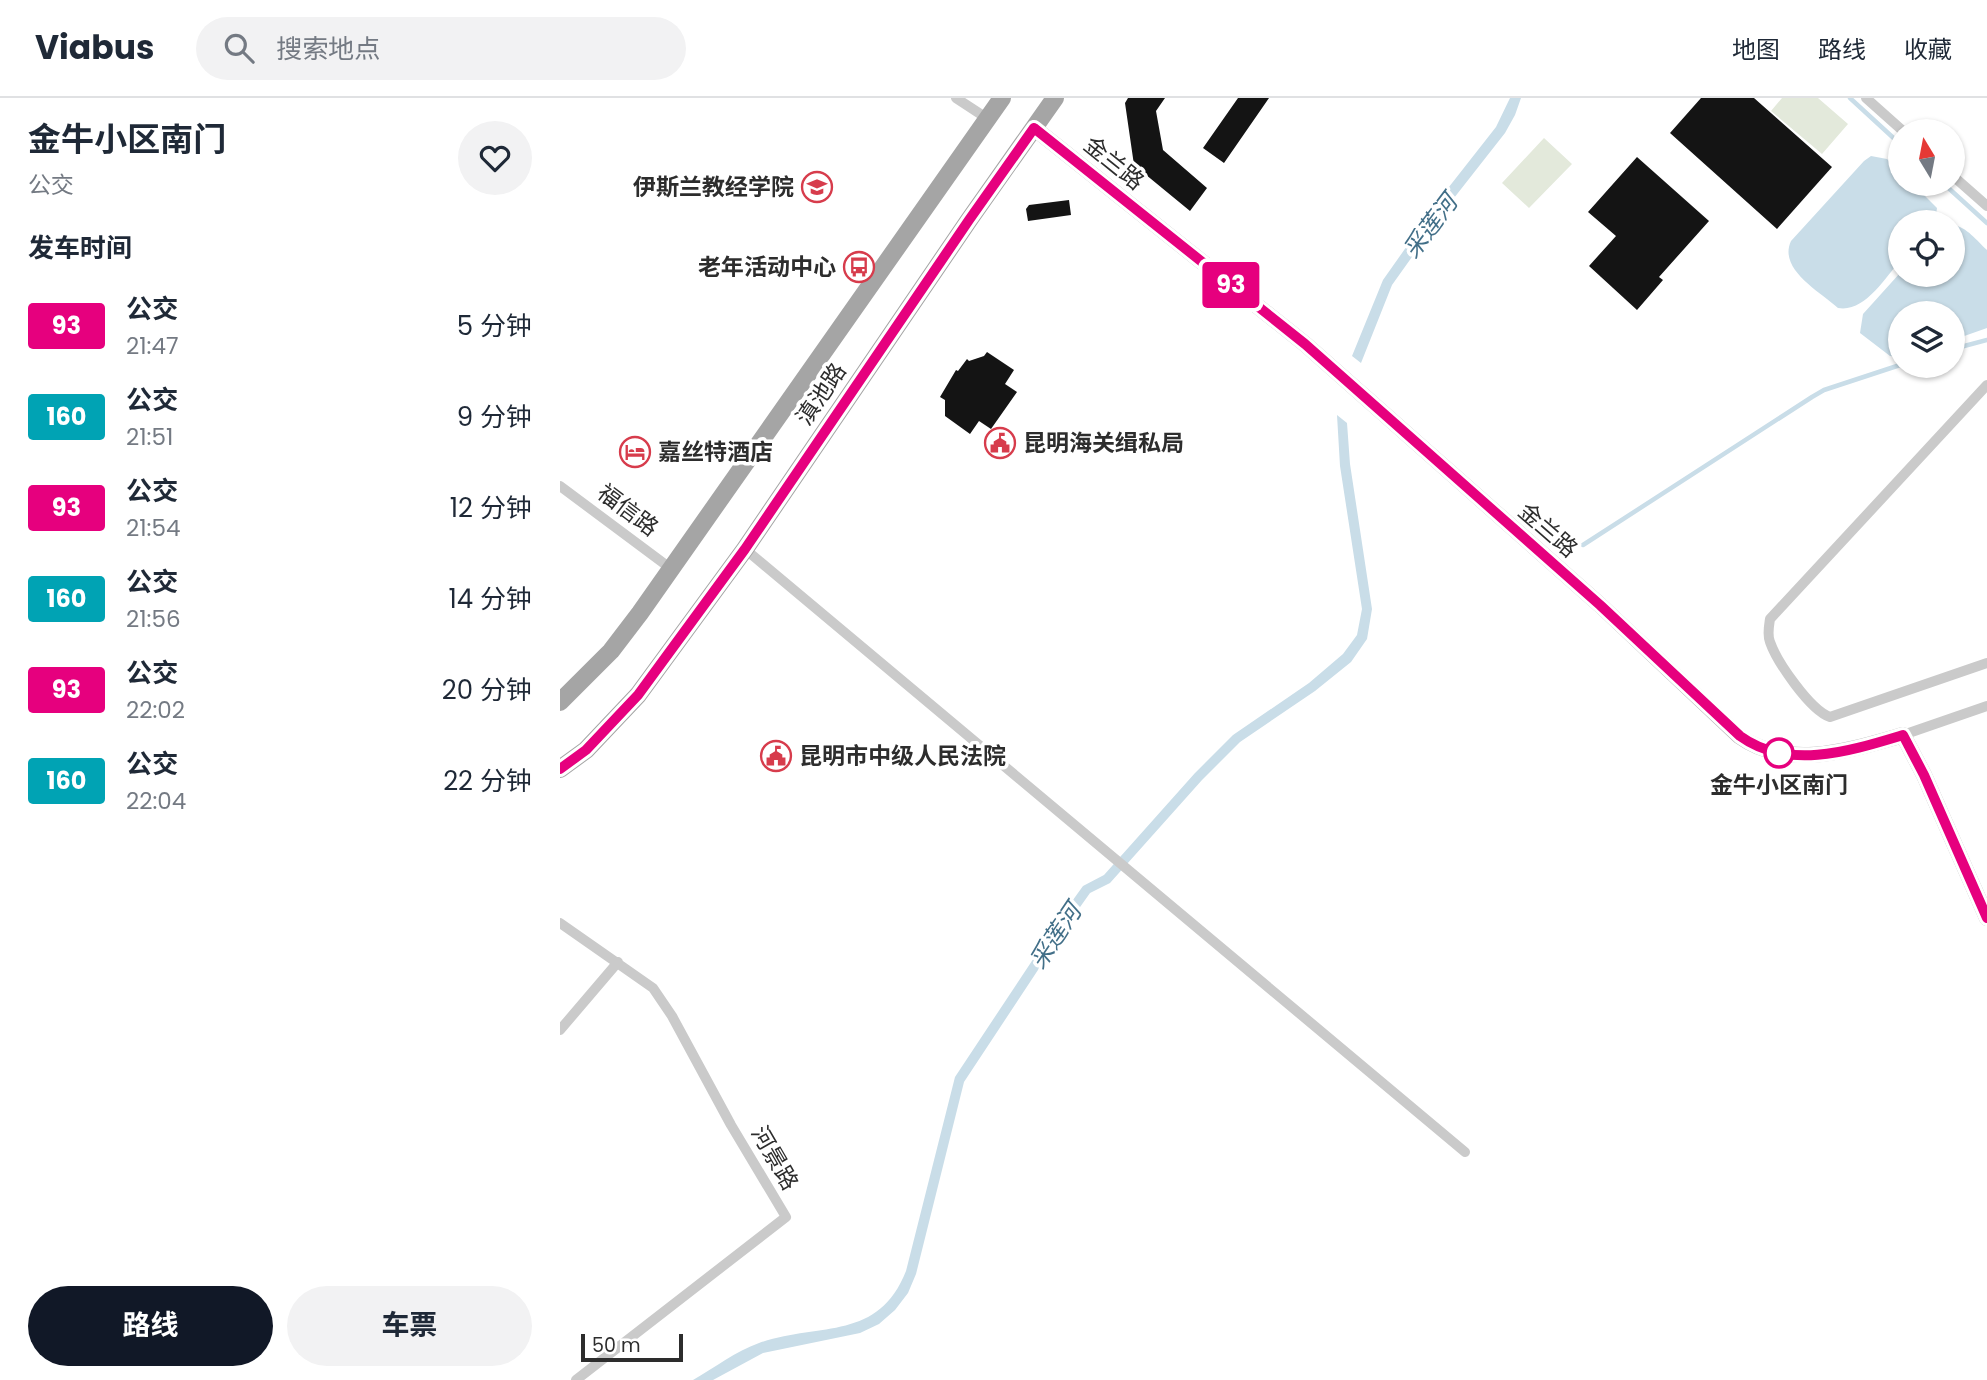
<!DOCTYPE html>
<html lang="zh">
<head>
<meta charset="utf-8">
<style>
  :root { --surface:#fff; --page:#f2f2f3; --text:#1f2937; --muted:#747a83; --line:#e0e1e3; --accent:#111827 }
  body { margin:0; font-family:Poppins,"Noto Sans SC",sans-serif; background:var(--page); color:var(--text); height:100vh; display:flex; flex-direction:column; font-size:26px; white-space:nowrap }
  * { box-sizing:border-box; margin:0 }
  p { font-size:23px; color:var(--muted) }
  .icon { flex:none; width:38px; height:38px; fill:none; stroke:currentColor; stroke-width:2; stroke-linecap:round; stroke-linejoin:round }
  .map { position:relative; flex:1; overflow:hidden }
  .drawer { display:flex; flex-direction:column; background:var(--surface); width:560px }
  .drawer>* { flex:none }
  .badge { padding:0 14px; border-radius:5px; font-size:24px; line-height:46px }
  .needle { width:46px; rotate:350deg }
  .buttons { position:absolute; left:1328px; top:21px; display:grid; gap:14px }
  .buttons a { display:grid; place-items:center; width:77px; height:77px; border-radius:50%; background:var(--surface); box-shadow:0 2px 5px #0004; font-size:35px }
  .scale { position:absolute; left:21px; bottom:18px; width:102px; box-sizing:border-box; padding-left:7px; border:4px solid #2d2d2d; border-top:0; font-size:19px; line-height:24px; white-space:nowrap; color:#2d2d2d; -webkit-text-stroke:5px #fff; paint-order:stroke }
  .map>.badge { position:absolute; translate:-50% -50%; box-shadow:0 0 0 4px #fff }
  h2 { padding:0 28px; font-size:26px; line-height:63px }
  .round { display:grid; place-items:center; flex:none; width:74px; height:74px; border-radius:37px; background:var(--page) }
  .summary { display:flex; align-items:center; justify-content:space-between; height:119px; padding:0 28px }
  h1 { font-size:33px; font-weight:700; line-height:52px }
  .button { display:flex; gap:14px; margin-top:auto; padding:14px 28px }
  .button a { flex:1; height:80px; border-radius:42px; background:var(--accent); color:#fff; font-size:28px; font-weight:700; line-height:80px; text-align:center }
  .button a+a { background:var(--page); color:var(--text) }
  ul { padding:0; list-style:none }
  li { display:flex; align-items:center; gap:21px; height:91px; padding:0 28px }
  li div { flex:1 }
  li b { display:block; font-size:26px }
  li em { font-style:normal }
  li .badge { min-width:77px; font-weight:700; text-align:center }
  header { display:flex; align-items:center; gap:42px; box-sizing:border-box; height:98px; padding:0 35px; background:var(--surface); border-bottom:2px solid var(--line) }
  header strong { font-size:33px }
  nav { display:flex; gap:38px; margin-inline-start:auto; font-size:24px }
  .search { width:490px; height:63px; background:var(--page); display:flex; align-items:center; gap:18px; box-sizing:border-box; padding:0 24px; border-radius:38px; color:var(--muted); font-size:26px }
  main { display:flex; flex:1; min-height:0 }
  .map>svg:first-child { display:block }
  .green { fill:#e3e9db }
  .water { fill:#c9dde8 }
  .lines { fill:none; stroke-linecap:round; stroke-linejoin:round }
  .stream { stroke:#c9dde8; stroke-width:4.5 }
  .building { fill:#141414 }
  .street { stroke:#cacaca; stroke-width:10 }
  .secondary { stroke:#b7b7b7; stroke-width:16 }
  .primary { stroke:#a5a5a5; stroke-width:18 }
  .line-casing { stroke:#fff; stroke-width:16 }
  .line { stroke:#e6007e; stroke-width:10 }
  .stop-dot { fill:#fff; stroke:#e6007e; stroke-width:3.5 }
  .labels { text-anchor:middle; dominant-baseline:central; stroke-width:7; stroke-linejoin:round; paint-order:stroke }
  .street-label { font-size:23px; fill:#2d2d2d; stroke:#fff }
  .poi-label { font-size:23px; font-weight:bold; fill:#2d2d2d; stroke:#fff; text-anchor:start }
  .stop-label { font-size:23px; font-weight:bold; fill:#2d2d2d; stroke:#fff }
  .water-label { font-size:24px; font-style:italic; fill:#426f88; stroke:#fff }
</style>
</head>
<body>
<header>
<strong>Viabus</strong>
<div class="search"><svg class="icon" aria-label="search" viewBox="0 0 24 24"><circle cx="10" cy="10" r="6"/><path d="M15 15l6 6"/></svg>搜索地点</div>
<nav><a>地图</a><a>路线</a><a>收藏</a></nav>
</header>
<main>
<section class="drawer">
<div class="summary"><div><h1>金牛小区南门</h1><p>公交</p></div><a class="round"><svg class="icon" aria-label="heart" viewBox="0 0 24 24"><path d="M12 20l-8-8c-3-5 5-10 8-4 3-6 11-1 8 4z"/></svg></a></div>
<h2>发车时间</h2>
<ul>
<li><span class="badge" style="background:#e6007e;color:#fff">93</span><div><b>公交</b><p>21:47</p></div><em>5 分钟</em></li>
<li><span class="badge" style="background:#00a3b4;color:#fff">160</span><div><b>公交</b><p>21:51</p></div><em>9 分钟</em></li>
<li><span class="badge" style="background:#e6007e;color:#fff">93</span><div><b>公交</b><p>21:54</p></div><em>12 分钟</em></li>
<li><span class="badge" style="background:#00a3b4;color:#fff">160</span><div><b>公交</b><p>21:56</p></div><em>14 分钟</em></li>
<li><span class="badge" style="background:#e6007e;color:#fff">93</span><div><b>公交</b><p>22:02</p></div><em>20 分钟</em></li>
<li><span class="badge" style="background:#00a3b4;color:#fff">160</span><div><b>公交</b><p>22:04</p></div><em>22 分钟</em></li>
</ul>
<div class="button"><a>路线</a><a>车票</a></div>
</section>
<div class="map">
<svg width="1427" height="1282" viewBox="0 0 1427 1282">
  <rect width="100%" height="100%" fill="#fff"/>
  <path class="green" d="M1222,0H1258L1288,26L1262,56L1211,13Z
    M984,40L1012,66L969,110L942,85Z"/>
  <path class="water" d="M950,0H961L955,17L945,35L894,100L832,187L801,265L792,258L823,182L885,94L936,29Z
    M1311,58L1327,61L1340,74V86H1353L1377,110L1375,124H1340V163C1325,180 1304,215 1278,210C1259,193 1218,171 1231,143L1304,63Z
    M1393,127C1407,129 1417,143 1427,152V230L1393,242V215H1340V259L1330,258L1300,235L1303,216L1340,175V177H1393Z
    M777,317L787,325L790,366L812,511L807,541L791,564L755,593L680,644L642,682L550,785L530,795L513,819L404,984L356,1176L348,1195L335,1212L319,1226L300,1235L203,1255L153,1282H133C154,1270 176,1253 199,1245C259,1224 318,1244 346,1173L395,979L505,813L523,788L544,777L635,675L673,637L749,585L783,556L797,537L802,511L780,368Z"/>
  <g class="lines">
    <path class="stream" d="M1290,0L1340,46
      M1384,86L1427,125
      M1393,251L1427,242
      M1023,447L1252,299L1264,292L1340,267"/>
  </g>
  <path class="building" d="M568,0H605L596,13L603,52L647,90L630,113L574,67L565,5Z
    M678,0H709L664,65L643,50Z
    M1141,0H1194L1272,69L1217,131L1110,35Z
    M1077,59L1149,123L1099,179L1103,182L1077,212L1029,168L1056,138L1028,114Z
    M509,102L511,117L468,123L466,111L469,107Z
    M427,254L454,272L445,286L457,294L431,331L419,323L410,336L385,318V302L380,299L396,272L398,273L407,261L409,263L424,258Z"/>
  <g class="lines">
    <path class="street" d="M396,0L428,21
      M1306,0L1343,33
      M1393,78L1427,108
      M1427,287L1210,521C1209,528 1207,537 1210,544C1217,564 1250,612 1270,619L1427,565
      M0,388L110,470
      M185,451L905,1054
      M1343,637L1427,608
      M0,825L93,890L112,918L171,1027L226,1119L16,1282
      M0,932L58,864"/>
    <path class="secondary" d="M474,30L745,246L1040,507L1179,638C1228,673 1290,652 1343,637L1364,677L1427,820"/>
    <path class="primary" d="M0,604L51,553L80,515L442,0
      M0,671L26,652L78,597L185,451L409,122L495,0"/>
  </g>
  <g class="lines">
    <g class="line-casing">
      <path id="line" d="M0,671L26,652L78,597L185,451L409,122L474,30L745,246L1040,507L1180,638C1228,673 1290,653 1343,637L1364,677L1427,820"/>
    </g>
    <use href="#line" class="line"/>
  </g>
  <defs>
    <g id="university-ring" transform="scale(1.575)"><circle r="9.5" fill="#fff" stroke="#d73c4c" stroke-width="1.5"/><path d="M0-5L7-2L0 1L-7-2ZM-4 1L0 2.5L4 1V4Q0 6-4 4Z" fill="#d73c4c"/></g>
    <g id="bus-ring" transform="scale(1.575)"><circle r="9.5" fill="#fff" stroke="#d73c4c" stroke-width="1.5"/><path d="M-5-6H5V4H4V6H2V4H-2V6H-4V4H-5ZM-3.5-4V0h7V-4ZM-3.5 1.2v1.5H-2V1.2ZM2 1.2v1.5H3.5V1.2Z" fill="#d73c4c"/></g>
    <g id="civic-ring" transform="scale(1.575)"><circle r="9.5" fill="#fff" stroke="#d73c4c" stroke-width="1.5"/><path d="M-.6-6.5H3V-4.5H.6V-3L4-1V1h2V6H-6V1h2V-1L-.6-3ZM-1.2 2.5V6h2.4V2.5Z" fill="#d73c4c"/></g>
    <g id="hotel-ring" transform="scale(1.575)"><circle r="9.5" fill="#fff" stroke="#d73c4c" stroke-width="1.5"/><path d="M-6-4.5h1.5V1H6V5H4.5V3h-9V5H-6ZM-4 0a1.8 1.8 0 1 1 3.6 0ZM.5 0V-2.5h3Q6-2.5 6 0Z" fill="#d73c4c"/></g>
  </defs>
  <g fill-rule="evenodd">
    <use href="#university-ring" x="257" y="89"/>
    <use href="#bus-ring" x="299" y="169"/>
    <use href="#civic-ring" x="440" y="345"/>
    <use href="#hotel-ring" x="75" y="354"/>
    <use href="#civic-ring" x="216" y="658"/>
  </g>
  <circle class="stop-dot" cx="1219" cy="655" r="14"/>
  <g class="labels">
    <g class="street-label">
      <text transform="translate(554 65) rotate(39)">金兰路</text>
      <text transform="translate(261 296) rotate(-56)">滇池路</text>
      <text transform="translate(68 412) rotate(37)">福信路</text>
      <text transform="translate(988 432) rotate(41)">金兰路</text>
      <text transform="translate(215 1060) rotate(60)">河景路</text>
    </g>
    <g class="poi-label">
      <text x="234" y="89" text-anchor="end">伊斯兰教经学院</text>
      <text x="276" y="169" text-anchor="end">老年活动中心</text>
      <text x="463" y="345">昆明海关缉私局</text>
      <text x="98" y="354">嘉丝特酒店</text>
      <text x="239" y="658">昆明市中级人民法院</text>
    </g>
    <g class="stop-label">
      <text x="1219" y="687">金牛小区南门</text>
    </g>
    <g class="water-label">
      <text transform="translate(870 128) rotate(-53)">采莲河</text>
      <text transform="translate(495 838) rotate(-56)">采莲河</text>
    </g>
  </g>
</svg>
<div class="buttons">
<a><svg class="needle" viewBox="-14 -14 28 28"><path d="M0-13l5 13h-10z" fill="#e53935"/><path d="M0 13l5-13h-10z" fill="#747a83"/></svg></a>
<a><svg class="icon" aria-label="locate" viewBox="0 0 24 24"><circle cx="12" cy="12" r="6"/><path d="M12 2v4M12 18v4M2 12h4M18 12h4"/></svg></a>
<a><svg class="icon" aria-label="layers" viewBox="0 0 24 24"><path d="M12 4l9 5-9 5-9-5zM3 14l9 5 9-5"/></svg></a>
</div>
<div class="scale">50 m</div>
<b class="badge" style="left:671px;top:187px;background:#e6007e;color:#fff">93</b>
</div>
</main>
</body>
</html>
